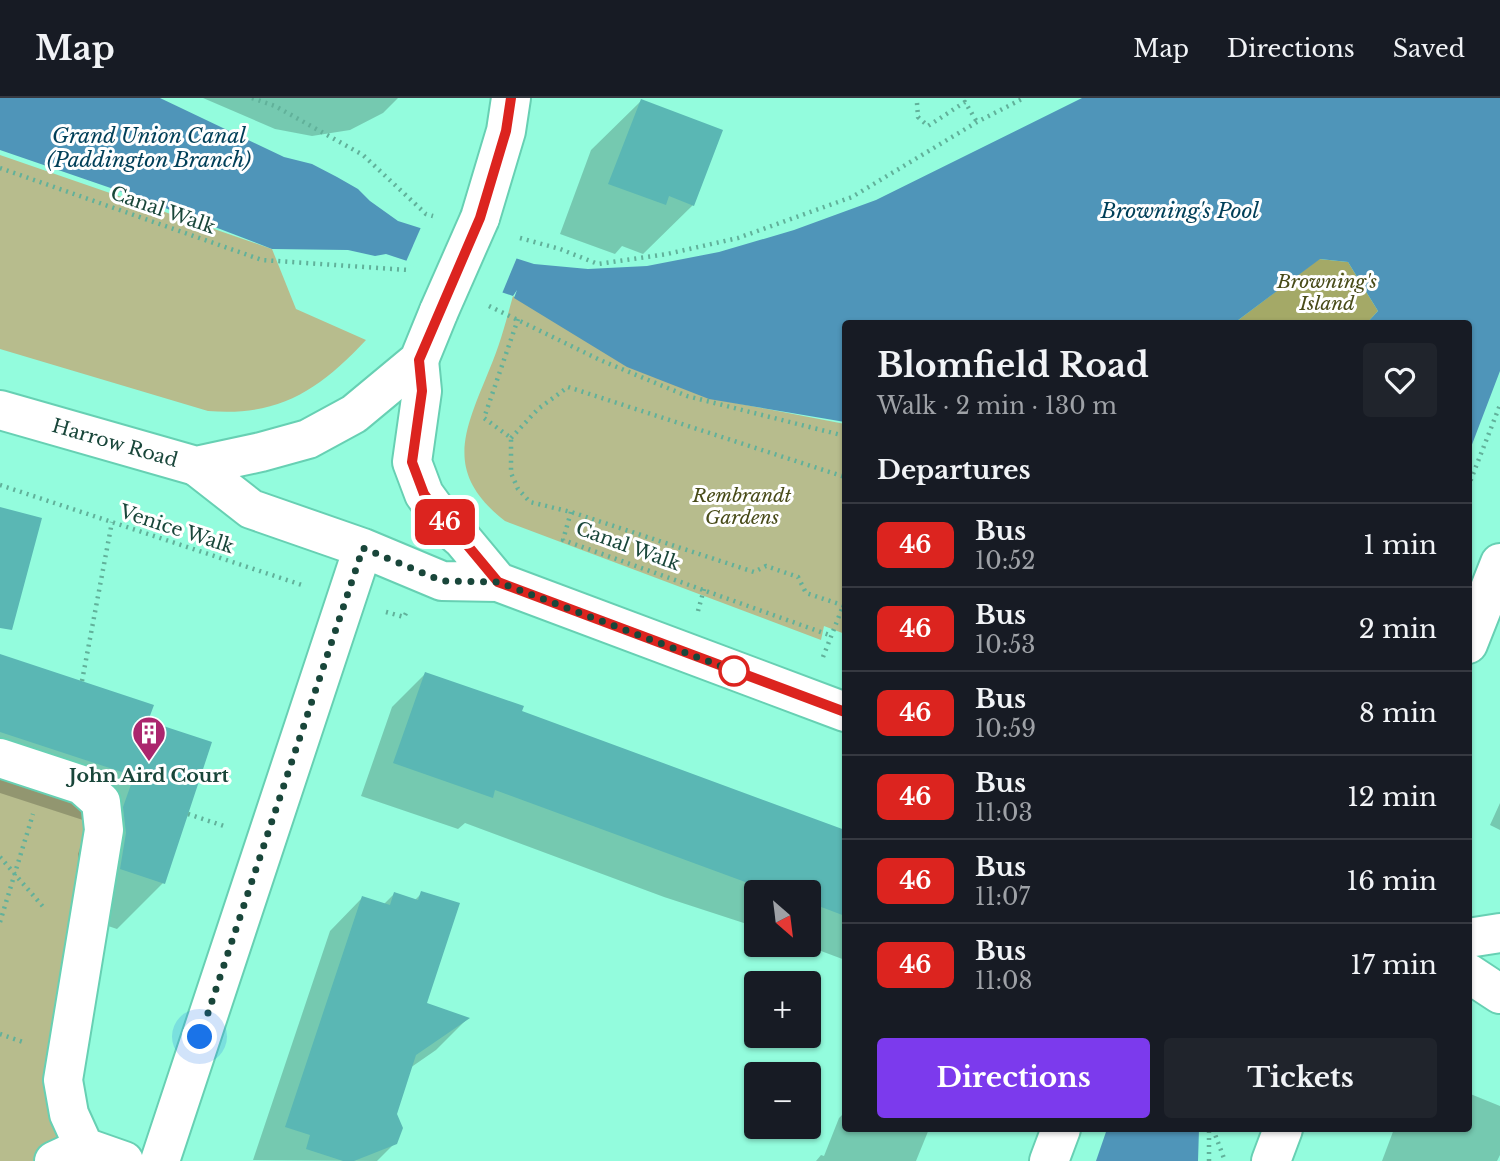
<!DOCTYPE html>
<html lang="en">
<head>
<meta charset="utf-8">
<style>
  :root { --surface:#171b24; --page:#20242c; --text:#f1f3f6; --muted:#9ea1a6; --line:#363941; --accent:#7c3aed }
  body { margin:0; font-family:"Libre Baskerville",serif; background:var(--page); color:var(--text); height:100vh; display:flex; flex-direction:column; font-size:26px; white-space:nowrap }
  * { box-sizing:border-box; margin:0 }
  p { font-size:23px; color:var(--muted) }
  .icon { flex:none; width:38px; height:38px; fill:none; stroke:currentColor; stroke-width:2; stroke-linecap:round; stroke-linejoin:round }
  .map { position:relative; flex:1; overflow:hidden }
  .side { position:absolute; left:842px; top:222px; width:630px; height:812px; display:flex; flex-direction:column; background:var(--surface); border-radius:7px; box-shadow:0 2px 5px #0004 }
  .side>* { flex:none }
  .badge { padding:0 14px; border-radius:10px; font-size:24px; line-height:46px }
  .needle { width:46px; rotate:152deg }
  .tools { position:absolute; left:744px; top:782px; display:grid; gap:14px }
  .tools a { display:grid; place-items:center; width:77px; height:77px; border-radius:7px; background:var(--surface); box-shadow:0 2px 5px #0004; font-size:35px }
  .you { position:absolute; width:35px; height:35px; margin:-18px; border:5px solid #fff; border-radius:50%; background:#1a73e8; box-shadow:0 0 0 10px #1a73e833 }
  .map>.badge { position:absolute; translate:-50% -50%; box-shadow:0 0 0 4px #fff }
  h2 { padding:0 35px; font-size:26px; line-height:63px }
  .round { display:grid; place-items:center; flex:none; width:74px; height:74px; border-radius:7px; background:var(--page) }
  .headline { display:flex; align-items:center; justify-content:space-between; height:119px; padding:0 35px }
  h1 { font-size:33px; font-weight:800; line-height:52px }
  .action { display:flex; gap:14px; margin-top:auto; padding:14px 35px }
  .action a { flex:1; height:80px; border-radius:7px; background:var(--accent); color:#fff; font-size:28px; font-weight:800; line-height:80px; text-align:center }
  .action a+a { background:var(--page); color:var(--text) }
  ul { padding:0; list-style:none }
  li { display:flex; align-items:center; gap:21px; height:84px; padding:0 35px; border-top:2px solid var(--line) }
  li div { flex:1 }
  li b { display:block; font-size:26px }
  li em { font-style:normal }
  li .badge { min-width:77px; font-weight:700; text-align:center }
  header { display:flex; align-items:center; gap:42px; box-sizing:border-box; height:98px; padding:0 35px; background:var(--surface); border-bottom:2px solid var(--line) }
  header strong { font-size:33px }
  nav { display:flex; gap:38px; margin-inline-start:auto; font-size:24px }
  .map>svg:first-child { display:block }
  .green { fill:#b7bc8d }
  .forest { fill:#a4a967 }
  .water { fill:#4f95b9 }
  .pier { fill:#93fcdd }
  .shadow { fill:#0003 }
  .building { fill:#5ab7b4 }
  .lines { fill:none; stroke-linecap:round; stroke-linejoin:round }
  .minor-casing { stroke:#67d0b3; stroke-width:42 }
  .major-casing { stroke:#67d0b3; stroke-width:42 }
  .path { stroke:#61b19a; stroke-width:4.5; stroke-dasharray:2 5; stroke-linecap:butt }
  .minor { stroke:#fff; stroke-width:38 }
  .major { stroke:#fff; stroke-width:38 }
  .major-bridge-casing { stroke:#67d0b3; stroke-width:42; stroke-linecap:butt }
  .major-bridge { stroke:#fff; stroke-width:38 }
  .line-casing { stroke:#fff; stroke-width:16 }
  .line { stroke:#dc241f; stroke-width:10 }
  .walk { stroke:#19463a; stroke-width:7; stroke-dasharray:0 12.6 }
  .stop-dot { fill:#fff; stroke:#dc241f; stroke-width:3.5 }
  .labels { text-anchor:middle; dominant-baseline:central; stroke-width:6; stroke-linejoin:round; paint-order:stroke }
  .street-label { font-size:19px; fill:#19463a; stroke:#fff }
  .park-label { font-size:19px; font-style:italic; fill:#484b19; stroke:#fff }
  .poi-label { font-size:19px; font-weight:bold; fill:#19463a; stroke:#fff }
  .water-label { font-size:21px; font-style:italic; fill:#003f58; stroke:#fff }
</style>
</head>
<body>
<header>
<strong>Map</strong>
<nav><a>Map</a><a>Directions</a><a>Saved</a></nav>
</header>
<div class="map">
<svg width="1500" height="1063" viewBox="0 0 1500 1063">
  <rect width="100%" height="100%" fill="#93fcdd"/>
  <path class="green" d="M0,57L272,151L296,211L366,242C319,292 279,319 208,313L0,251Z
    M513,198L627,268L710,300L845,326V536L824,528L821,542L505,423C442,374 465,332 490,270C500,247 506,223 513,198Z
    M0,677L81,705L87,724L63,1040L33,1063H0Z"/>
  <path class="forest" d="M1319,161L1348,164L1378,213L1366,226H1233Z"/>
  <path class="water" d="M0,0H160L284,59L312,66L337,79L358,91L370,103L398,123L534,166L588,171L647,168L719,154L794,132L876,102L1082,0H1500V273L1468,357V226H1366L1378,213L1348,164L1320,161L1233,226H845V324L709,301L627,269L514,200L517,192L513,198L386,156L375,158L348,152L272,151L131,97L0,52Z
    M1107,1031H1199L1198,1063H1096Z"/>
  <path class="pier" d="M422,127L518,157L501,198L405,166Z"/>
  <path class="shadow" d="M203,0H398L383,15L350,32L312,38L275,31Z
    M641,3L693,107L643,156L622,148L615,156L560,136L591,52Z
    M0,558L145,624L163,785L117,831L75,817L80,782L78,756L89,724L0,695Z
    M425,576L520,614L845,734V862L805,847H808V794H756V829L664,799L465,725L458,731L361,698L392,609Z
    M1500,705V732L1490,727Z
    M422,795L425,906L467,921L436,952L410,970L395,1016V1045L377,1063L253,1062L330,833L362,800L383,807L394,796L414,803Z
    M1468,995L1500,1008V1057L1497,1063H1382L1394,1031H1468Z
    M845,1014V1031H929L916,1063H816L821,1057L824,1058L839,1020Z"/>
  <path class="building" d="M641,1L723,32L694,108L669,98L666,107L608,86Z
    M0,409L42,420L12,532L0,530Z
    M0,556L154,607L148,623L212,644L165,786L120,771L126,735L123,709L134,678L0,634Z
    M425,574L524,608L522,613L845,732V818L808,804V794H782L749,782L748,785L495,692L493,700L393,665Z
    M421,793L460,805L427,905L470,920L416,957L397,1016L403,1030L397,1046L354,1063H343L306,1051L310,1037L285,1029L362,798L390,807L394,794L418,802Z"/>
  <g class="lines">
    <g class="minor-casing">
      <path id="minor" d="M419,262L422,293L412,364L424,396L448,429L463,442L498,484
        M196,368L251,411L363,450L442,483L498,484L845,614
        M1468,546L1500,465
        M0,660L82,687L101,704L104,732L63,982L69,1016L84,1049
        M1468,840L1500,835
        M1468,875L1500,896
        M54,1063L84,1049L124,1063
        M160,1063L363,450
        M1049,1063L1061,1031
        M1271,1063L1283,1031"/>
    </g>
    <g class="major-casing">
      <path id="major" d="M480,120L506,33L511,0
        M0,312L196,368L261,354L308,341L354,316L419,262L439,213"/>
    </g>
    <path class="path" d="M252,0L275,8L363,57L426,116L433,118
      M917,5L918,19L928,28L965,4L977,24
      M0,70L262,162L408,172
      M520,140L560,151L598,166L667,156L738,140L852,99L977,24L1024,0
      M489,208L600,262L687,298L845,338
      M518,221L484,320L511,340V375L518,391L530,404L571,414L754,474L766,468L798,479L806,495L845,508
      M511,340L538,311L568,289L845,379
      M0,387L305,488
      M1468,389L1500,307
      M571,414L563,442L832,538
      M698,513L704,491
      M386,514L404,519L406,515
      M823,559L843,508
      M82,583L112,424
      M188,716L224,728
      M0,759L45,811
      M0,824L33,716
      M0,936L23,944
      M1213,1031L1225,1063
      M1209,1063V1031"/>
    <use href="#minor" class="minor"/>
    <use href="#major" class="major"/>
    <g class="major-bridge-casing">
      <path id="major-bridge" d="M439,213L480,120"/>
    </g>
    <use href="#major-bridge" class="major-bridge"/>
  </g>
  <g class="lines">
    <g class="line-casing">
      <path id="line" d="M511,0L506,33L480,120L419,262L422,293L412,364L424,396L448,429L463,442L498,484L845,614"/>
    </g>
    <use href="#line" class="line"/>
    <path class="walk" d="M200,939L363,450L442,483L498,484L734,573"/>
  </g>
  <defs>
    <g id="building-pin" transform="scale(1.75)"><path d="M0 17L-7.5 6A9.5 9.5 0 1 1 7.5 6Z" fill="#ab266e" stroke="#fff"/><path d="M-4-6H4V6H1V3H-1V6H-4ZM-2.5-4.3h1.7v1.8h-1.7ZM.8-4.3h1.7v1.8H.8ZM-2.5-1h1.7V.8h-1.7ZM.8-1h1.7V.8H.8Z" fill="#fff"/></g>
  </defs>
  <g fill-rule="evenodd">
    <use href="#building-pin" x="149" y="635"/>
  </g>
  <circle class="stop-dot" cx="734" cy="573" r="14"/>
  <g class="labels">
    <g class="street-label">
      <text transform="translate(163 112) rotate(19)">Canal Walk</text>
      <text transform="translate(115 345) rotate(16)">Harrow Road</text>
      <text transform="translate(177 431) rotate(18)">Venice Walk</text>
      <text transform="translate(628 448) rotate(20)">Canal Walk</text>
    </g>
    <g class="park-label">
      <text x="1327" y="183">Browning's<tspan x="1327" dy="22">Island</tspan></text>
      <text x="742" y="397">Rembrandt<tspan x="742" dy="22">Gardens</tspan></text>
    </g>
    <g class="poi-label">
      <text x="149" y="677">John Aird Court</text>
    </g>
    <g class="water-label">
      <text x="149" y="38">Grand Union Canal<tspan x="149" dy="24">(Paddington Branch)</tspan></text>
      <text x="1180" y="113">Browning's Pool</text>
    </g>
  </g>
</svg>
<div class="tools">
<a><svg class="needle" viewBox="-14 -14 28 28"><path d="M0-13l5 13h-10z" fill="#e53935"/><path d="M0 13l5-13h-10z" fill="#9ea1a6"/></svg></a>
<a>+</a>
<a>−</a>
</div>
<div class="you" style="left:200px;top:939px"></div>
<b class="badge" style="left:445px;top:424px;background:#dc241f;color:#fff">46</b>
<section class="side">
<div class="headline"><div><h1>Blomfield Road</h1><p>Walk · 2 min · 130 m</p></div><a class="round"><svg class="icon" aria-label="heart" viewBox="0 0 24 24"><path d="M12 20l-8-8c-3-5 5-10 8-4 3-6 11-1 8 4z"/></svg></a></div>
<h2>Departures</h2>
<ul>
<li><span class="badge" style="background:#dc241f;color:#fff">46</span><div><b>Bus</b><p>10:52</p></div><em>1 min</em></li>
<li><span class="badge" style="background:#dc241f;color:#fff">46</span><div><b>Bus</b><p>10:53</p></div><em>2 min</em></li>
<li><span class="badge" style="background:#dc241f;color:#fff">46</span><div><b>Bus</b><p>10:59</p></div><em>8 min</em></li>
<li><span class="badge" style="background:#dc241f;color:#fff">46</span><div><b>Bus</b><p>11:03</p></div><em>12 min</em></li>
<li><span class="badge" style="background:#dc241f;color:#fff">46</span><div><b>Bus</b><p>11:07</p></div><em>16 min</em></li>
<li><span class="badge" style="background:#dc241f;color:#fff">46</span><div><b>Bus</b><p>11:08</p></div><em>17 min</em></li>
</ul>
<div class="action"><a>Directions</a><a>Tickets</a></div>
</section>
</div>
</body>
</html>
